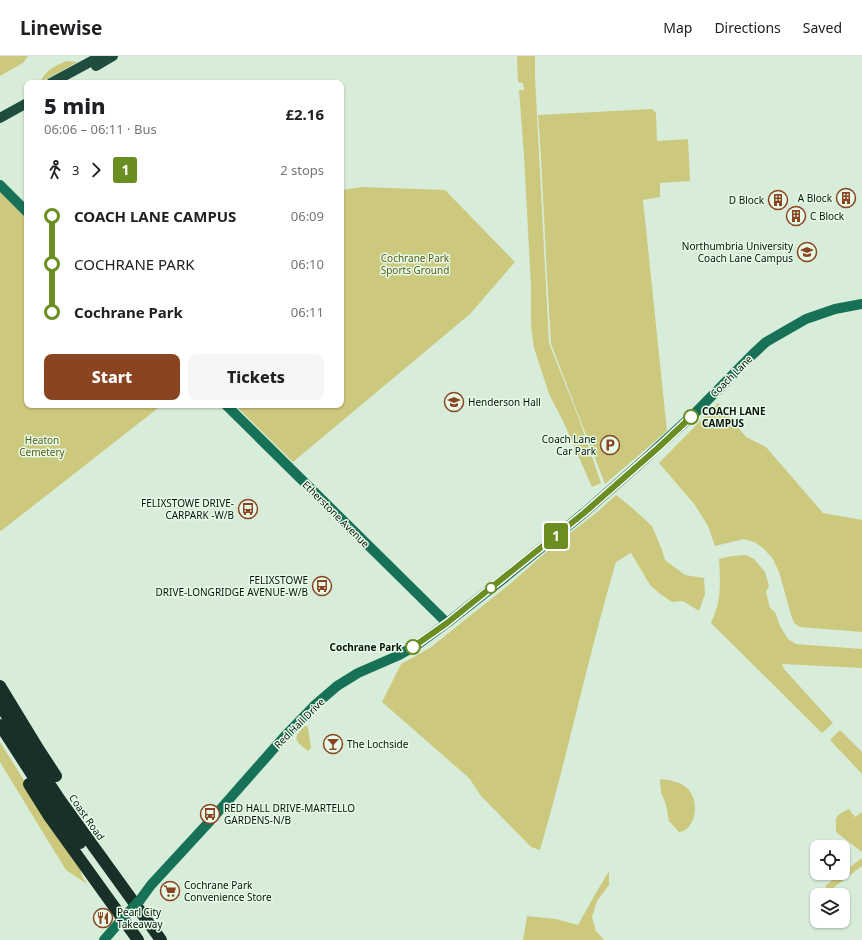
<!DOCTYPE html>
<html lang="en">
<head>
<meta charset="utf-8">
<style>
  :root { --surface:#fff; --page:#f6f6f6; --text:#202124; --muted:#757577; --line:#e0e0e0; --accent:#8b4421 }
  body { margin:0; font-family:"Noto Sans",sans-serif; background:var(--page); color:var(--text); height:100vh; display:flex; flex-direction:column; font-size:15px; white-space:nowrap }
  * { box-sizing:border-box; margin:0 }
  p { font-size:13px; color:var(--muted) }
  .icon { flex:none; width:22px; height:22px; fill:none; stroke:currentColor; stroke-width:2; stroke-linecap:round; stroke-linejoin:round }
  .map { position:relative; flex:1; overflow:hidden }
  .side { position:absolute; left:24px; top:24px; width:320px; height:328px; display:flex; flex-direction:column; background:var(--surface); border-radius:8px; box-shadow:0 1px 3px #0004 }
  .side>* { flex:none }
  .badge { padding:0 8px; border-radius:3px; font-size:14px; line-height:26px }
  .buttons { position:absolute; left:810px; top:784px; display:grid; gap:8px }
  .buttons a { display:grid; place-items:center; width:40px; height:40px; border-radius:8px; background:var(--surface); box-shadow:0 1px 3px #0004; font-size:20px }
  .map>.badge { position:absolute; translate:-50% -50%; box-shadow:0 0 0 2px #fff }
  .legs { display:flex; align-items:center; gap:6px; height:44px; padding:0 20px; font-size:13px }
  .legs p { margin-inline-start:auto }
  .headline { display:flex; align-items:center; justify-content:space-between; height:68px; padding:0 20px }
  h1 { font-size:22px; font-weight:800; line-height:30px }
  .primary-button { display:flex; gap:8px; margin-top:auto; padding:8px 20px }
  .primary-button a { flex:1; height:46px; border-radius:8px; background:var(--accent); color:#fff; font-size:16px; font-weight:800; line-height:46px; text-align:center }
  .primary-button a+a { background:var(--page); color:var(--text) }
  ul { padding:0 20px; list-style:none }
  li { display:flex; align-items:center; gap:14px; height:48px; font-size:15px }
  li i { display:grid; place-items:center; width:6px; height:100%; margin:0 5px; background:currentColor }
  li i::after { content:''; width:10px; height:10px; margin:-5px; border:3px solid; border-radius:50%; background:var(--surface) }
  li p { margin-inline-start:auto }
  li:first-child i { background:linear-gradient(#0000 50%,currentColor 0) }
  li:last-child i { background:linear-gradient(currentColor 50%,#0000 0) }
  header { display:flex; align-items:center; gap:24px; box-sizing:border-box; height:56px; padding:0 20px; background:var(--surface); border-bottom:1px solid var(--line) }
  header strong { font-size:19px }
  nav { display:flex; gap:22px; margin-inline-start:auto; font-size:14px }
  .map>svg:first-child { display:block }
  .green { fill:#ccc97e }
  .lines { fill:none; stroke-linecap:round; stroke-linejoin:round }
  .secondary { stroke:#177156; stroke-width:10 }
  .primary { stroke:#1f4d3d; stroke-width:10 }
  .highway { stroke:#183027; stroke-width:12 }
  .secondary-bridge { stroke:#177156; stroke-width:10 }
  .line-1-casing { stroke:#fff; stroke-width:9 }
  .line-1 { stroke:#6b8e23; stroke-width:6 }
  .stop-1-dot { fill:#fff; stroke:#6b8e23; stroke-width:2 }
  .labels { text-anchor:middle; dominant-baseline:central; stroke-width:3; stroke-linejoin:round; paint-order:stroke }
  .poi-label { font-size:10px; fill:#0a120b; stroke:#e5fbe7; text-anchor:end }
  .park-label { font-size:10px; fill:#5e5a1a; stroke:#e5fbe7 }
  .street-label { font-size:10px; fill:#0a120b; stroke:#e5fbe7 }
  .stop-label { font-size:10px; font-weight:bold; fill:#0a120b; stroke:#e5fbe7; text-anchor:start }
</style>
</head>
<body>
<header>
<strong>Linewise</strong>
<nav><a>Map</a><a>Directions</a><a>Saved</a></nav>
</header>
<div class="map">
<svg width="862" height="884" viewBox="0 0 862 884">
  <rect width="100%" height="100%" fill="#d8edd9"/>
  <path class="green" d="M0,0H28L23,7L0,20Z
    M517,0H535V21L549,287L578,360L601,427L592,431L563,365L549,338L534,292L531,270V230L524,100L519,34H524L523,27L518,26Z
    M67,5L78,6L39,27C48,13 52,11 67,5Z
    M652,53L656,57L657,85L688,83L690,125L660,127V141L643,144L667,375L605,428L551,288L547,220L541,100L538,59Z
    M362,131L445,134L515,206L470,258L293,406L235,349H341V134Z
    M0,136L27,162V349H162L1,475L0,474Z
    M718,347L746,381L766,391L823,457L862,464V576L800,571L795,568L792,562L779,516L773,503L764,493L756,487L744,483L715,490L708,470L695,449L659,407Z
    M616,439L630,450L652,470L662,494L665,504L685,519L704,522L705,538L699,555L683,545L672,546L659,537L650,529L631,497L616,506C588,601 568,698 540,794L531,791L481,740L469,722L382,646L401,608L423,596L431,591L510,528L553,490L596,457Z
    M746,499L754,503L765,516L769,530L766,536L770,552L775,556L780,570L788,583L796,588L862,593V612L782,608L784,613L833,667L822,677L711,567C713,562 715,557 717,551C721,536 720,519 719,503L732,500Z
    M306,669L308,672L311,692L308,695C294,684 292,682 306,669Z
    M840,674L862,696V718L830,684Z
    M0,686L52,769L78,807L83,822L87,828L66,814L45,780L0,706Z
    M660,723C670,724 682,726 689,734C698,745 697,766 685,774C683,775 681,776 679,776L669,765L666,749L661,736Z
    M849,753L855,761L862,756V796L836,776C836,760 834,760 849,753Z
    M862,802V810L829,835L825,830Z
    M609,815V829L597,845L592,861L596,875L604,884H523L527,860L556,863L578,869L593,842Z"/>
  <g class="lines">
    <path class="secondary" d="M0,129L27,156
      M226,349L447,567
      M140,844L151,829L210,765L284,681L315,649L337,630L358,617L397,600L417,589L447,567L503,523L584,457L644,404L695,357L752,299L766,286L806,263L835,253L862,248
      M104,884L124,861"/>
    <path class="primary" d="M96,10L113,0
      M51,27L101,0
      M0,62L27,47"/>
    <path class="highway" d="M0,630L39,694L56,720
      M0,648L25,691L60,744L161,884
      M0,669L42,734L80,787
      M29,728L49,760L138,884"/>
    <path class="secondary-bridge" d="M124,861L140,844"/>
  </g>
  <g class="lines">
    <g class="line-1-casing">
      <path id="line-1" d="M413,591L447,567L584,457L659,391L691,361"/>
    </g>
    <use href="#line-1" class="line-1"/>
  </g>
  <defs>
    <g id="building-ring" transform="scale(1)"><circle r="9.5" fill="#e5fbe7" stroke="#8b4421" stroke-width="1.5"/><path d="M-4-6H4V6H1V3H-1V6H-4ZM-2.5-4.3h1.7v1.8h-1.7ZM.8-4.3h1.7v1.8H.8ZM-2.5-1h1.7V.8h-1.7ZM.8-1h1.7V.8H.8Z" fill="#8b4421"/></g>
    <g id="university-ring" transform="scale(1)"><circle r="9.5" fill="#e5fbe7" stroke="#8b4421" stroke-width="1.5"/><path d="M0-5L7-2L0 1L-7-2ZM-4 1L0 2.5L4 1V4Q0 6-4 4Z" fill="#8b4421"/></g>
    <g id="parking-ring" transform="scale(1)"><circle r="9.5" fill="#e5fbe7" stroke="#8b4421" stroke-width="1.5"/><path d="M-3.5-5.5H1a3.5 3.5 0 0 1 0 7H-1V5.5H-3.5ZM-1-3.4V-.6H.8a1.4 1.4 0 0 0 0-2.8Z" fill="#8b4421"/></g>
    <g id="bus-ring" transform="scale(1)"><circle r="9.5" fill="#e5fbe7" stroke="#8b4421" stroke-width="1.5"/><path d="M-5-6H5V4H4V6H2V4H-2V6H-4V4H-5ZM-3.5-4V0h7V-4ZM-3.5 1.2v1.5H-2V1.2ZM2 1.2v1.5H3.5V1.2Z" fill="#8b4421"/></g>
    <g id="bar-ring" transform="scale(1)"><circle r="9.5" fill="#e5fbe7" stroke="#8b4421" stroke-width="1.5"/><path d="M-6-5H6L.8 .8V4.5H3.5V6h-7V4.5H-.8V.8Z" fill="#8b4421"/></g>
    <g id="supermarket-ring" transform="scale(1)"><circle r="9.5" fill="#e5fbe7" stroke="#8b4421" stroke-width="1.5"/><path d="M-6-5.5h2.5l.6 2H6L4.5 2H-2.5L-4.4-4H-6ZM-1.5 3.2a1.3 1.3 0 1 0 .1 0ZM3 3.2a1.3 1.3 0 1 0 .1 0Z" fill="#8b4421"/></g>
    <g id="restaurant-ring" transform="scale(1)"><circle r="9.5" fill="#e5fbe7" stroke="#8b4421" stroke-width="1.5"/><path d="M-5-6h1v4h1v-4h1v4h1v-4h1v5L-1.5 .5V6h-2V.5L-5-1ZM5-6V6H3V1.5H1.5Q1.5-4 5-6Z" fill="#8b4421"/></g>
  </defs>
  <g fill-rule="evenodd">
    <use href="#building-ring" x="846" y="142"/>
    <use href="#building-ring" x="778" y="144"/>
    <use href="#building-ring" x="796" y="160"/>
    <use href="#university-ring" x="807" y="196"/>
    <use href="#university-ring" x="454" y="346"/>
    <use href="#parking-ring" x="610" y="389"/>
    <use href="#bus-ring" x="248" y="453"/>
    <use href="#bus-ring" x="322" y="530"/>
    <use href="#bar-ring" x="333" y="688"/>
    <use href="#bus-ring" x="210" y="758"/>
    <use href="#supermarket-ring" x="170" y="835"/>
    <use href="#restaurant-ring" x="103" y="862"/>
  </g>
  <g class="stop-1-dot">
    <circle cx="691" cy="361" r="7"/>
    <circle cx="491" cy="532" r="5"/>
    <circle cx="413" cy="591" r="7"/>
  </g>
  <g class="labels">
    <g class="poi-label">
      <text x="832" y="142">A Block</text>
      <text x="764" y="144">D Block</text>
      <text x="810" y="160" text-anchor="start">C Block</text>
      <text x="793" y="190">Northumbria University<tspan x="793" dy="12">Coach Lane Campus</tspan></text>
      <text x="468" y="346" text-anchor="start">Henderson Hall</text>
      <text x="596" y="383">Coach Lane<tspan x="596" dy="12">Car Park</tspan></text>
      <text x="234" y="447">FELIXSTOWE DRIVE-<tspan x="234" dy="12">CARPARK -W/B</tspan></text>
      <text x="308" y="524">FELIXSTOWE<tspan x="308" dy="12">DRIVE-LONGRIDGE AVENUE-W/B</tspan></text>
      <text x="347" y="688" text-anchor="start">The Lochside</text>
      <text x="224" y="752" text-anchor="start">RED HALL DRIVE-MARTELLO<tspan x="224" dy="12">GARDENS-N/B</tspan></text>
      <text x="184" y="829" text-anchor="start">Cochrane Park<tspan x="184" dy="12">Convenience Store</tspan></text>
      <text x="117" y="856" text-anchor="start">Pearl City<tspan x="117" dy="12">Takeaway</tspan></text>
    </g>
    <g class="park-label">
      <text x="415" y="202">Cochrane Park<tspan x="415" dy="12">Sports Ground</tspan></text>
      <text x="42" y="384">Heaton<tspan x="42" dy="12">Cemetery</tspan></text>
    </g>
    <g class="street-label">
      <text transform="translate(731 320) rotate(-45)">Coach Lane</text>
      <text transform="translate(336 458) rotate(45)">Etherstone Avenue</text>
      <text transform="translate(299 667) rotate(-45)">Red Hall Drive</text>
      <text transform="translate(87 761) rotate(55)">Coast Road</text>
    </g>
    <g class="stop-label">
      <text x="702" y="355">COACH LANE<tspan x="702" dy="12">CAMPUS</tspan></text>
      <text x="402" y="591" text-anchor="end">Cochrane Park</text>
    </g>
  </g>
</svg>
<div class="buttons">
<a><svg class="icon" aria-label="locate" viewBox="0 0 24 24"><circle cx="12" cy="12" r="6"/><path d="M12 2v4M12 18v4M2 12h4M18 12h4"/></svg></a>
<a><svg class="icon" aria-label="layers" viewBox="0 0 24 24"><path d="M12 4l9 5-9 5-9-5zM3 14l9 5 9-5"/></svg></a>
</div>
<b class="badge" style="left:556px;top:480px;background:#6b8e23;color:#fff">1</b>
<section class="side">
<div class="headline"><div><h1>5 min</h1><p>06:06 – 06:11 · Bus</p></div><b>£2.16</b></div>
<div class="legs"><svg class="icon" aria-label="walk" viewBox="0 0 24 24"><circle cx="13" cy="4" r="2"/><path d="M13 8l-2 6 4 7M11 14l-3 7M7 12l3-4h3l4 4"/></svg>3<svg class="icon" aria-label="forward" viewBox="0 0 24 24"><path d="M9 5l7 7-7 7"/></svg><b class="badge" style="background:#6b8e23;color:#fff">1</b><p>2 stops</p></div>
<ul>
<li><i style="color:#6b8e23"></i><b>COACH LANE CAMPUS</b><p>06:09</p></li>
<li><i style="color:#6b8e23"></i><span>COCHRANE PARK</span><p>06:10</p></li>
<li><i style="color:#6b8e23"></i><b>Cochrane Park</b><p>06:11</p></li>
</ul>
<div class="primary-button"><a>Start</a><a>Tickets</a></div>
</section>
</div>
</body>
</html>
